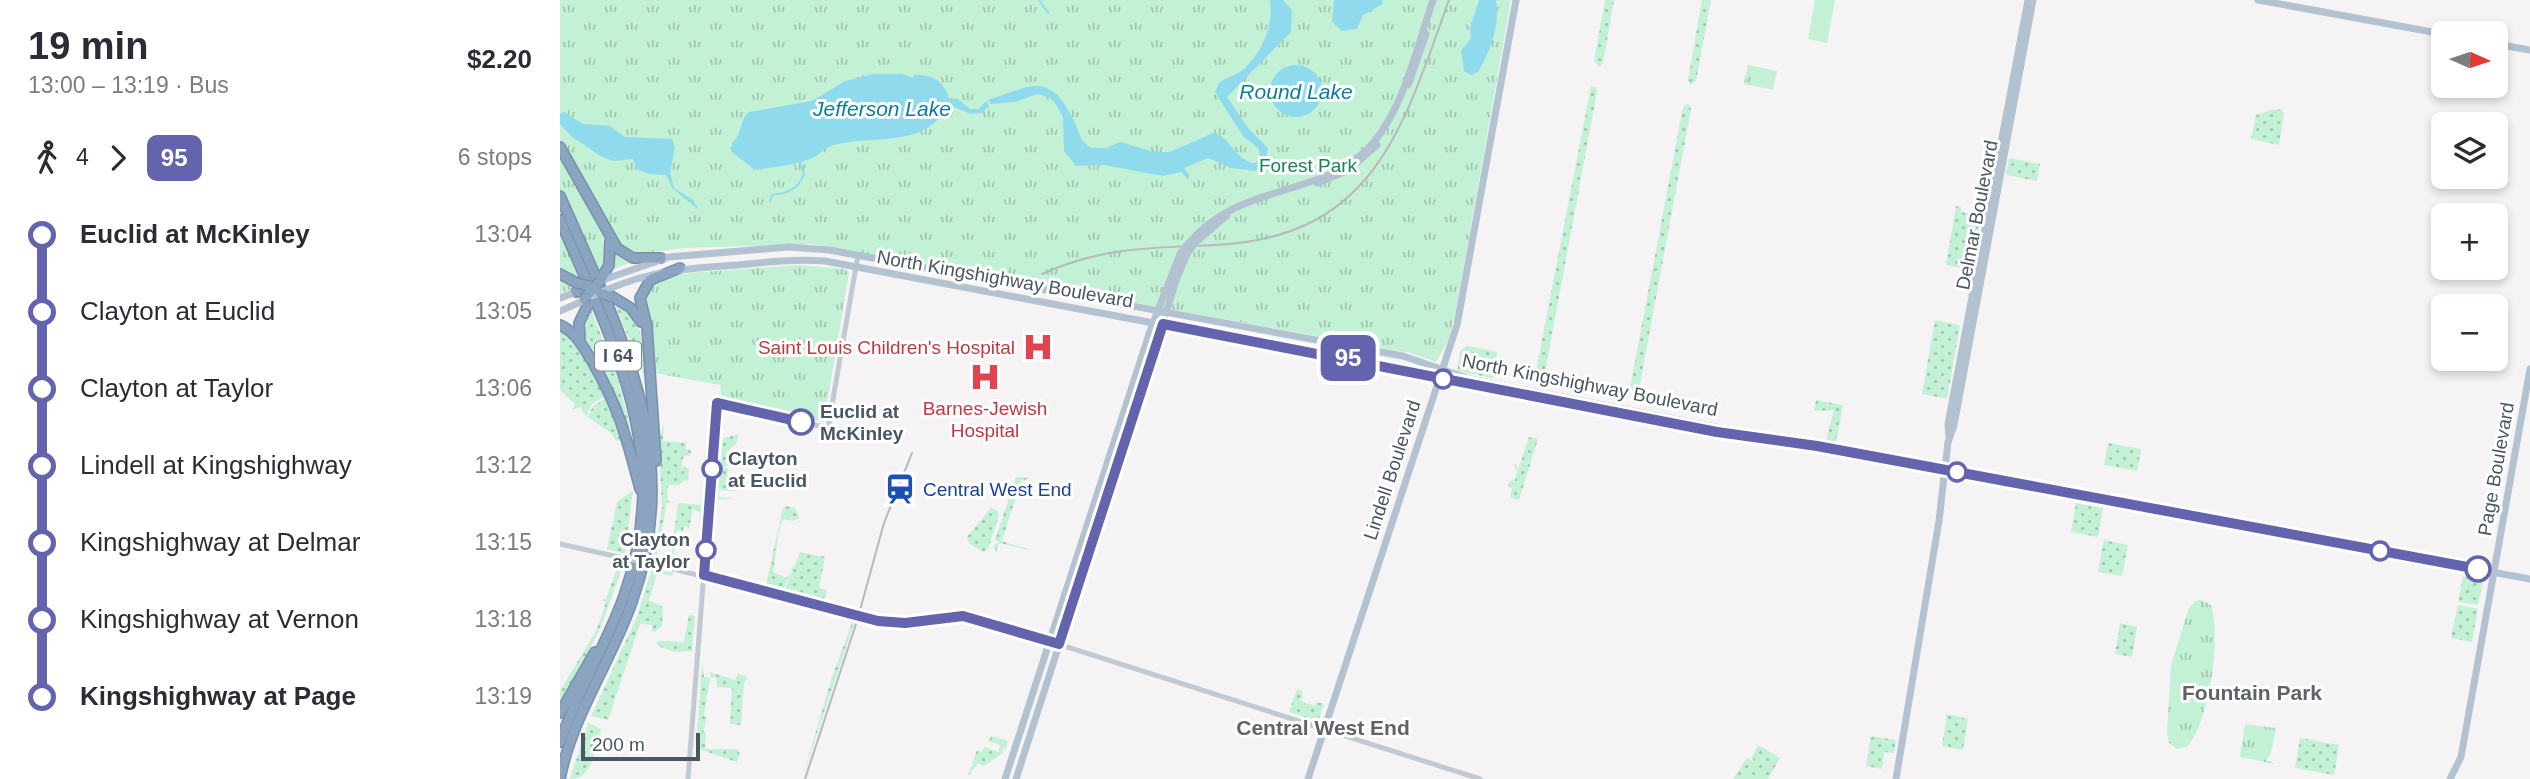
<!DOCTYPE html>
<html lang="en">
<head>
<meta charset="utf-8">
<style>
  :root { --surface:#fff; --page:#f2f2f3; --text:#2b2b33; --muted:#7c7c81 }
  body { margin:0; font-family:Arial,sans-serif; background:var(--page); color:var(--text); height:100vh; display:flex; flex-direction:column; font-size:26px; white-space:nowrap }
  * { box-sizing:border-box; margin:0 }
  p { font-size:23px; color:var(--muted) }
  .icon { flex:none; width:38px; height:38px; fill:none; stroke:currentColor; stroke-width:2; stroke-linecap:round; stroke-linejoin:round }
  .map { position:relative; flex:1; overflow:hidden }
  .sheet { display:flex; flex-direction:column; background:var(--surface); width:560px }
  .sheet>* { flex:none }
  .badge { padding:0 14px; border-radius:10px; font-size:24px; line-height:46px }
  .needle { width:46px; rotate:93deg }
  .buttons { position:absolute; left:1871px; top:21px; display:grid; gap:14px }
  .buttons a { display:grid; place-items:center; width:77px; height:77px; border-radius:10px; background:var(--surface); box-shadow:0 4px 10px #0003; font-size:35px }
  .scale { position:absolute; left:21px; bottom:18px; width:119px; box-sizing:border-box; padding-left:7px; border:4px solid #4a5661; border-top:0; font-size:19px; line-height:24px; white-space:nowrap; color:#4a5661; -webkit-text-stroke:5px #fff; paint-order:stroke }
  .map>.badge { position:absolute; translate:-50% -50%; box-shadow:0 0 0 4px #fff }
  .legs { display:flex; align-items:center; gap:10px; height:77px; padding:0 28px; font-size:23px }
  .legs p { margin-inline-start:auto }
  .summary { display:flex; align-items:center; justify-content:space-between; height:119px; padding:0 28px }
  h1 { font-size:38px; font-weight:800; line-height:52px }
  ul { padding:0 28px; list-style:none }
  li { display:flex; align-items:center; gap:24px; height:77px; font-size:26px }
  li i { display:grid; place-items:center; width:10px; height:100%; margin:0 9px; background:currentColor }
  li i::after { content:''; width:18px; height:18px; margin:-9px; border:5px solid; border-radius:50%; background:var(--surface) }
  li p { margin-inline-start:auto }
  li:first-child i { background:linear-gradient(#0000 50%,currentColor 0) }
  li:last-child i { background:linear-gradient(currentColor 50%,#0000 0) }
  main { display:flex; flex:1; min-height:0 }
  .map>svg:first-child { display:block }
  .grass { fill:url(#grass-dots) }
  .park { fill:url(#park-tufts) }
  .pitch { fill:#c3f1d5 }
  .water { fill:#90daee }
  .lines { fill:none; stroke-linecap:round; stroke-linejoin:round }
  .stream { stroke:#90daee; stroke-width:2 }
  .highway-casing { stroke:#7690ad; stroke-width:12 }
  .minor { stroke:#c1cad2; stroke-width:5 }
  .major { stroke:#b3c2d1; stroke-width:7 }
  .highway { stroke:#8ba5c1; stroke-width:9 }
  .tram { stroke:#b5b8bd; stroke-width:2 }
  .highway-bridge-casing { stroke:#7690ad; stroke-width:12; stroke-linecap:butt }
  .minor-bridge { stroke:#c1cad2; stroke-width:5 }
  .major-bridge { stroke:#b3c2d1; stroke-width:7 }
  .highway-bridge { stroke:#8ba5c1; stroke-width:9 }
  .line-1-casing { stroke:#fff; stroke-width:16 }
  .line-1 { stroke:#6364ad; stroke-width:10 }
  .stop-1-dot { fill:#fff; stroke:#6364ad; stroke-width:3.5 }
  .labels { text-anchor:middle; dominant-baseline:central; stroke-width:6; stroke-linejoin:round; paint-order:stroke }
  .shield { fill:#fff; stroke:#808990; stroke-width:2 }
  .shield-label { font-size:18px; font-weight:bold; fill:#4a5661 }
  .park-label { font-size:19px; fill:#17864f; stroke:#fff }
  .street-label { font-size:19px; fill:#4a5661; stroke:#fff }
  .health-label { font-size:19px; fill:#be3a42; stroke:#fff; text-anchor:end }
  .stop-label { font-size:19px; font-weight:bold; fill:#4a5661; stroke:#fff; text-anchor:start }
  .transit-label { font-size:19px; fill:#164399; stroke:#fff; text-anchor:start }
  .water-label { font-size:21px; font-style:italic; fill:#0c7c9b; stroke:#fff }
  .neighbourhood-label { font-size:21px; font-weight:bold; fill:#5f6368; stroke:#fff }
</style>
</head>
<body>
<main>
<section class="sheet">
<div class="summary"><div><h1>19 min</h1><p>13:00 – 13:19 · Bus</p></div><b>$2.20</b></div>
<div class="legs"><svg class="icon" aria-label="walk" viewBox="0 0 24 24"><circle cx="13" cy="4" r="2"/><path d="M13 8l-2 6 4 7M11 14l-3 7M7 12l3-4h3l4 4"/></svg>4<svg class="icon" aria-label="forward" viewBox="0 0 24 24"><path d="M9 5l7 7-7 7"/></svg><b class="badge" style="background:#6364ad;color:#fff">95</b><p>6 stops</p></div>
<ul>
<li><i style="color:#6364ad"></i><b>Euclid at McKinley</b><p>13:04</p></li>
<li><i style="color:#6364ad"></i><span>Clayton at Euclid</span><p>13:05</p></li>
<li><i style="color:#6364ad"></i><span>Clayton at Taylor</span><p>13:06</p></li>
<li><i style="color:#6364ad"></i><span>Lindell at Kingshighway</span><p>13:12</p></li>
<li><i style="color:#6364ad"></i><span>Kingshighway at Delmar</span><p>13:15</p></li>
<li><i style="color:#6364ad"></i><span>Kingshighway at Vernon</span><p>13:18</p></li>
<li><i style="color:#6364ad"></i><b>Kingshighway at Page</b><p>13:19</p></li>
</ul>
</section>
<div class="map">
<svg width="1970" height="779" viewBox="0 0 1970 779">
  <defs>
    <pattern id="grass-dots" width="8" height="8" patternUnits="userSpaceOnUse" patternTransform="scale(1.75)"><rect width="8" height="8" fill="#c3f1d5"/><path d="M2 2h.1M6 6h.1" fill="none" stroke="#a0c6b0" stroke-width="1.8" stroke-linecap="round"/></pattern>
    <pattern id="park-tufts" width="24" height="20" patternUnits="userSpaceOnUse" patternTransform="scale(1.75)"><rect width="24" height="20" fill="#c3f1d5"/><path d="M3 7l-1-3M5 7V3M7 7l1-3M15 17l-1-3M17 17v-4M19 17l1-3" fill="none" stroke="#a0c6b0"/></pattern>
  </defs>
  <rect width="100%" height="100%" fill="#f5f3f3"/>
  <path class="grass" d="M1045,0H1054L1043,63L1039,67L1034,61Z
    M1142,0H1151L1136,81L1131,85L1128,80Z
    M1031,86L1036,87L1037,92L985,372L980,376L976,371Z
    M1128,103L1131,109L1079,389L1074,393L1070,388L1123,107Z
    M1711,110L1721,109L1724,113L1719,145L1691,139L1696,115Z
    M1449,158L1480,164L1477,181L1446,175Z
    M1396,206L1401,207V212L1416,215L1418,209H1422L1411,270L1386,265Z
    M54,302C84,318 83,345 86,375L84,376Z
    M30,308L56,371L71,431L25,342L23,324Z
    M1375,320L1400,325L1387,399L1362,394Z
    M0,328L12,337L47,395L32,404L26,416L20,407L12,410L15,404L0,390Z
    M909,346L937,352L933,378L897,371L901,350Z
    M48,397L55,422L61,426L57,428L64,442L55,440L53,435L28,417L33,406Z
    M1256,400L1283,405L1276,442L1266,440L1274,410L1254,411Z
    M104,423L103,441L126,443L125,449L131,450L130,456H124L122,461L121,475L123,466L129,469L128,482L125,480L119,485H108L107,500L111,503H107L97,554L99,561L94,560L102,507L99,439Z
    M179,434L176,444L167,452L168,466L163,467L168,469L167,477L177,478L174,489L177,491L159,490L158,497L175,498L167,499L166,510L167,499L155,500L160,439Z
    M969,437L978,439L959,500L950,497L952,489L948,485L953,479L954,483L958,470L956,471L955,463L958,470Z
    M1548,443L1581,449L1577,471L1544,465Z
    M145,450L148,455L142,529L139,528L140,513L133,509L129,529L124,525L123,532L118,530L116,533L113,563L104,562L105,555H111L118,503L141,505Z
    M456,477L470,478L461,481L442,541L473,551L439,543L436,553L433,547L439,542L435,540Z
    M73,490L65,554L47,549L57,502Z
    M1516,503L1543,508L1538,537L1511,532Z
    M226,506L235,508L240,518L233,521L224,519L220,525L213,572L227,578L237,556L223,590L206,585L223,508Z
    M431,508L437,510L439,515L428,549L424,552L410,544L407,537Z
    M1544,540L1568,545L1562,576L1538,572Z
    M240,552L265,557L259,588L267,590L265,601L224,591Z
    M57,560L64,562L41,627L0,706V691L37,629L46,602L41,600L46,599L58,565L54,563Z
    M92,568L114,573L112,576L97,573L89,600L103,607L102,626L95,632L91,631L93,625L80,624L48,720L31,716L77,617Z
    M1903,576L1923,580L1918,605L1898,602Z
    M1898,605L1918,609L1912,642L1891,638Z
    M129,615L135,616L132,651L115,652L98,646L97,641L124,642Z
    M287,619L295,621L242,779L272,677L292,623Z
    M1560,623L1577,627L1572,657L1555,654Z
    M142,663L144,677L150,678L144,716L147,717L143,732L146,733L145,749H177L180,754L177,762L136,748Z
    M150,672L175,680L178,673L188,678L184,682L181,725L170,724L172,688L157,687V678L150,677Z
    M737,689L742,691L743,698L739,699L745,703V706L747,703L755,706L756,702L764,704L758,721L729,712Z
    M1387,714L1408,719L1403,750L1382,746Z
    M28,723L41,729C35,749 33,779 10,779Z
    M432,736L448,741L445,750L443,746V753L424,766L418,763L408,776L417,750L422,752L424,747L438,752L440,745L428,741Z
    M1311,736L1336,740L1334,753L1324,752L1322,769L1306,766Z
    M1740,738L1779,745L1774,775L1735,768Z
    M1198,745L1220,758L1208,779H1173L1187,758L1194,762L1192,757Z"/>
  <path class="park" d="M0,0H951L895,315L888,341L876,362L851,353L251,244L125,248L93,252L0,294Z
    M1188,65L1217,71L1213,90L1184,84Z
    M237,265L285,269L289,273L264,422L162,402L160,385L95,373L91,329L84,304L90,283L129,273Z
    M1642,600L1651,605C1661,637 1650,721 1627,747L1617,749L1609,743L1607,733L1611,665L1629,608L1635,601Z
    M1685,724L1716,728L1711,753L1706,760L1715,764L1680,757Z"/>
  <path class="pitch" d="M1255,0H1275L1267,43L1248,39Z"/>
  <path class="water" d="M710,0H723L732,10L731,32L667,97L688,128L708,148L706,161L695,171L671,168L648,158L624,168L630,176L628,179L621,172L603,176L544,165L516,166L504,151L503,117L492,98L477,94L455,102L430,104L428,100C471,86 489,70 514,121C520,132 519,141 532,148H546L560,142L594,152H610L653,133C672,137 674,161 695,163L700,157L699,149L683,136L655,92L659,83C666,77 675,76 683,70C702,53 714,25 710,0Z
    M774,0H822L823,4L803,15L797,29L782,31L772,22Z
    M919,0H936C940,26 931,50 918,72L911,75L904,71L901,51L911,38L910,28Z
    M710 91a26 26 0 1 1 52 0a26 26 0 1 1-52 0Z
    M313,74H342L353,78L354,75C372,74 384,81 389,98L398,99L410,109H419L426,101L429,106L422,113L411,114L389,105C363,151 313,133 271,146C264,148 259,155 252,158C240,164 208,169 194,169L173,153L172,143C183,134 179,120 189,112L252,101L285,81Z
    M4,112L23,124L50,126L65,137L112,139L115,147L110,173L114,188L133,200L139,210L113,189L106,175L89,174L76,169L73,159L54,161L42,157L11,136L0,124V114Z"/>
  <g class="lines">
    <path class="stream" d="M479,0L488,13
      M210,201L212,195C227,193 238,190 244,174L240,162"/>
    <g class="highway-casing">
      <path id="highway" d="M0,147L57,248L73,258H101
        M0,196C59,331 126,451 72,602C51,662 12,716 0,779
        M0,220C55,348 114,453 64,596C46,646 17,692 0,742
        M0,274L17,283
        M40,281L49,265L50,242
        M16,292L21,291
        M53,297L71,308L81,322
        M0,325C16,332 23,347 32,361C60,410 66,436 80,489
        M20,340L19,323L32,296
        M96,461L87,327L80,298L90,280L120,268
        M0,713L35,652"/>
    </g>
    <path class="minor" d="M0,544L63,558
      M94,564L326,623L399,616L420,619L920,779
      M128,779L157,403L268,428L298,255"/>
    <path class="major" d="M1698,0L1883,34
      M1936,44L1970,50
      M848,85L866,34
      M757,183L787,171L817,145
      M635,243L667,215
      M628,244C681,180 764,200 813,143C845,105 857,46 873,0
      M40,281L109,257L229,247L269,250L843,356L910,379L1201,436L1970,579
      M49,289C92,270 132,268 178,265C207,262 235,259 265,261L1197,437
      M0,298L19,291
      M0,311L29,298
      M1389,436L1388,424L1468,0
      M445,779L590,331L620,254
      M456,779L618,275L627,254
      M748,779L897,325L956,0
      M1336,779L1379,521L1388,442L1394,425L1473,0
      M1890,779L1901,757L1970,369"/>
    <use href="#highway" class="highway"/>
    <path class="tram" d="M482,274C542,247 590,248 654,245C815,238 843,127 889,0
      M245,779L297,621L324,523L352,453"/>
    <g class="highway-bridge-casing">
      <path id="highway-bridge" d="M17,283L29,286
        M35,287L40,281
        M40,293L53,297
        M24,299L31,291"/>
    </g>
    <path class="minor-bridge" d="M63,558L94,564"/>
    <path class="major-bridge" d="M620,254L628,244
      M627,254L635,243
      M32,296L49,289"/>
    <use href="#highway-bridge" class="highway-bridge"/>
  </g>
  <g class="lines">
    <g class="line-1-casing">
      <path id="line-1" d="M241,422L157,403L144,575L318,621L345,623L403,616L499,644L603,324L1157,432L1257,446L1918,569"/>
    </g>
    <use href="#line-1" class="line-1"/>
  </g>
  <defs>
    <g id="hospital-bare" transform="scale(2.415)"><path d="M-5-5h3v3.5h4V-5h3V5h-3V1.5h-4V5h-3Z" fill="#e0444e" stroke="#fff" stroke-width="2.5" paint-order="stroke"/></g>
    <g id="station-bare" transform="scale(2.415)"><path d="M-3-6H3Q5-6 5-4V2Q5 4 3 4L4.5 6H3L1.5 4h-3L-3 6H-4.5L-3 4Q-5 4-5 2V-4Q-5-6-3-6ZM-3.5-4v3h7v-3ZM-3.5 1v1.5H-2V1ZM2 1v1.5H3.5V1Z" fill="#1a4fb4" stroke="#fff" stroke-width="2.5" paint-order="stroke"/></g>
  </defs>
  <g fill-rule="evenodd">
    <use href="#hospital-bare" x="478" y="347"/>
    <use href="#hospital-bare" x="425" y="377"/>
    <use href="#station-bare" x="340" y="489"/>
  </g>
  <g class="stop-1-dot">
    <circle cx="883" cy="379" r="9"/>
    <circle cx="241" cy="422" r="12"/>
    <circle cx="152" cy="469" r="9"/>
    <circle cx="1397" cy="472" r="9"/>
    <circle cx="146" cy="550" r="9"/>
    <circle cx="1820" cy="551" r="9"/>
    <circle cx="1918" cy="569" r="12"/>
  </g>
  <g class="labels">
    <rect class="shield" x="35" y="341.5" width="46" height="29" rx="5"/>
    <g class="shield-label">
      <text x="58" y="356">I 64</text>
    </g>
    <g class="park-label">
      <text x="748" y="165">Forest Park</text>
    </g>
    <g class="street-label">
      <text transform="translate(1417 215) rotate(-79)">Delmar Boulevard</text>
      <text transform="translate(445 279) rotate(10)">North Kingshighway Boulevard</text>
      <text transform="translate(1030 385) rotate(11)">North Kingshighway Boulevard</text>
      <text transform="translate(1936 469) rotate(-80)">Page Boulevard</text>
      <text transform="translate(832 470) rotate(-72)">Lindell Boulevard</text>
    </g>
    <g class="health-label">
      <text x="455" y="347">Saint Louis Children's Hospital</text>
      <text x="425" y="408" text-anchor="middle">Barnes-Jewish<tspan x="425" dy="22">Hospital</tspan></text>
    </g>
    <g class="stop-label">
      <text x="260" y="411">Euclid at<tspan x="260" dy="22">McKinley</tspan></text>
      <text x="168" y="458">Clayton<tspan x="168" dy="22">at Euclid</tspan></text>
      <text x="130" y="539" text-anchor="end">Clayton<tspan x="130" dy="22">at Taylor</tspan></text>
    </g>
    <g class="transit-label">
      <text x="363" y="489">Central West End</text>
    </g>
    <g class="water-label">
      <text x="736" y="91">Round Lake</text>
      <text x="322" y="108">Jefferson Lake</text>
    </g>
    <g class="neighbourhood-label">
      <text x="1692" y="692">Fountain Park</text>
      <text x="763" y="727">Central West End</text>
    </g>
  </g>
</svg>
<div class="buttons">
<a><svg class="needle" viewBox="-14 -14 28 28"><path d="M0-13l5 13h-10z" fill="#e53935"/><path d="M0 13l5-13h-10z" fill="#7c7c81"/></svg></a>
<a><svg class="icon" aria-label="layers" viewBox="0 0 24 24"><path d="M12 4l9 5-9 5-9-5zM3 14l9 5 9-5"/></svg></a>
<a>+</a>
<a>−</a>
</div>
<div class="scale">200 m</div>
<b class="badge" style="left:788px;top:358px;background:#6364ad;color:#fff">95</b>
</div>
</main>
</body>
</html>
